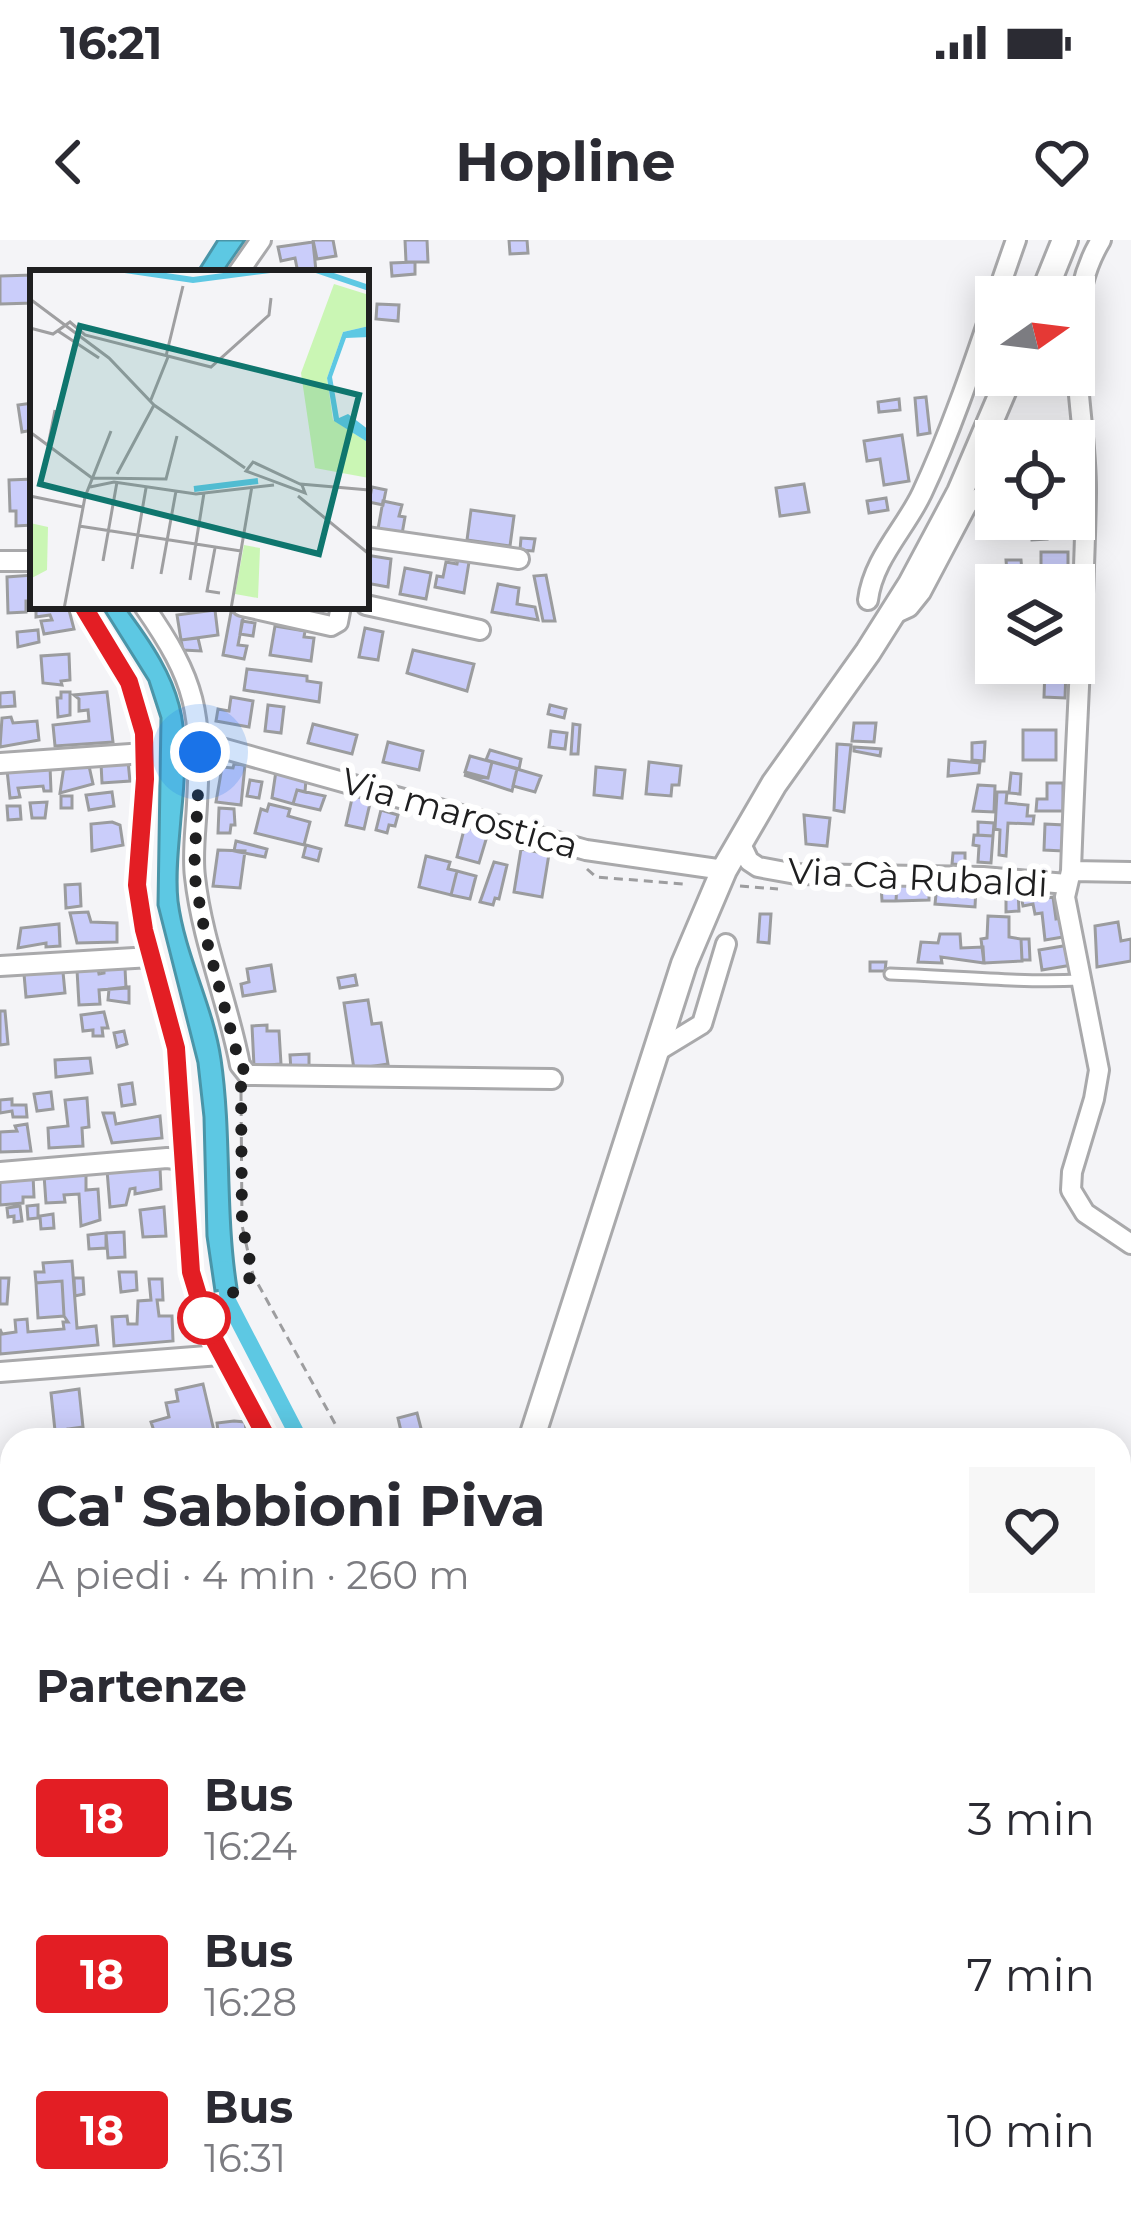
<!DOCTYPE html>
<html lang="it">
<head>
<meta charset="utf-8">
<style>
  :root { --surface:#fff; --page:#f7f7f7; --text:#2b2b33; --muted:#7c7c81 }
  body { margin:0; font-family:Montserrat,sans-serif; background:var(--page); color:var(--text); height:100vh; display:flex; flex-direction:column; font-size:45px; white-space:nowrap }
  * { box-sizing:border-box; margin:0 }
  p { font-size:39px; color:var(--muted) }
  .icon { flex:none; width:66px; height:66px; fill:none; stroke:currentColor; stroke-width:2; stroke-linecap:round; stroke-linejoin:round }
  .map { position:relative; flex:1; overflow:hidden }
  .details { position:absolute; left:0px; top:1188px; width:1131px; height:804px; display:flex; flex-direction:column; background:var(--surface); border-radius:36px 36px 0 0; box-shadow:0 6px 30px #0003 }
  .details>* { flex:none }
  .badge { padding:0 24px; border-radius:9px; font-size:42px; line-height:78px }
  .needle { width:78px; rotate:76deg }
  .fabs { position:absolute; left:975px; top:36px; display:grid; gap:24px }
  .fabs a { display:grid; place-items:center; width:120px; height:120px; border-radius:0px; background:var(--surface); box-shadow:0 6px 30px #0003; font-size:60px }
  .you { position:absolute; width:60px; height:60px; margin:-30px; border:9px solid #fff; border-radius:50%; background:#1a73e8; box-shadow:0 0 0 18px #1a73e833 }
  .map>.badge { position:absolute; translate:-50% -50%; box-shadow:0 0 0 6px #fff }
  h2 { padding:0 36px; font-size:45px; line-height:108px }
  .round { display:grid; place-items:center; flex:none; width:126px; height:126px; border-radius:0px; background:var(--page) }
  .overview { display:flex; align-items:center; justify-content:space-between; height:204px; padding:0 36px }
  h1 { font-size:57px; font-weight:700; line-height:90px }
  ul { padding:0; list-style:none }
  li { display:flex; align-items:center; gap:36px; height:156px; padding:0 36px }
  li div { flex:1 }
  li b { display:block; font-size:45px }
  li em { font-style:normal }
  li .badge { min-width:132px; font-weight:700; text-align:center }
  .status { display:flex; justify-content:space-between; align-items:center; height:84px; padding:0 60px; background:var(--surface); direction:ltr }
  .status svg { height:33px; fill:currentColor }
  header { display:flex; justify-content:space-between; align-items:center; height:156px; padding:0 36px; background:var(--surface); font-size:54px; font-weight:700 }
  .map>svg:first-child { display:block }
  .green { fill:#caf6b4 }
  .water { fill:#5dc8e3; stroke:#4a95a8; stroke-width:3 }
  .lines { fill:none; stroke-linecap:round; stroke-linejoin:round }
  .canal { stroke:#5dc8e3; stroke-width:16 }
  .building { fill:#cacdfa; stroke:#9b9c9e; stroke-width:3 }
  .lane-casing { stroke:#a9a9ab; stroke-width:15 }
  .street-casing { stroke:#a9a9ab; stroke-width:24 }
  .secondary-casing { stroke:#a9a9ab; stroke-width:30 }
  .path { stroke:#9d9d9f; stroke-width:3; stroke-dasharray:9 6; stroke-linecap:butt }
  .lane { stroke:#fff; stroke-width:9 }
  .street { stroke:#fff; stroke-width:18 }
  .secondary { stroke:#fff; stroke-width:24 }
  .line-casing { stroke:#fff; stroke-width:27 }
  .line { stroke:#e31e24; stroke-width:18 }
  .walk { stroke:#1f1f20; stroke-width:12; stroke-dasharray:0 21.6 }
  .stop-dot { fill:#fff; stroke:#e31e24; stroke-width:6 }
  .labels { text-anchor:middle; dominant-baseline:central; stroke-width:12; stroke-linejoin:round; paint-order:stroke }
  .street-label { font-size:36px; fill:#1f1f20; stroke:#fff }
  .inset-river { fill:none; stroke:#5dc8e3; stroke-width:6 }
  .inset-road { fill:none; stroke:#9f9fa1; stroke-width:3 }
  .view { fill:#0f766e; fill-opacity:0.15; stroke:#0f766e; stroke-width:6 }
  .inset-edge { fill:none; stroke:#1f1f20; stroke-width:6 }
</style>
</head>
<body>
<div class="status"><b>16:21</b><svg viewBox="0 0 49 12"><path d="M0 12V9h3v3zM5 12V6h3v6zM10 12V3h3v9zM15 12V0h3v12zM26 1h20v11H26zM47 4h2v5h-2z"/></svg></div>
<header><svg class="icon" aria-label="back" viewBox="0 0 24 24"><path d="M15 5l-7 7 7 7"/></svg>Hopline<svg class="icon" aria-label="heart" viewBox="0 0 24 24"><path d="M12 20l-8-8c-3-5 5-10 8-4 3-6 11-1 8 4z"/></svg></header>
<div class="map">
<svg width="1131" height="1992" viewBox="0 0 1131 1992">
  <rect width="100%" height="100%" fill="#f4f4f7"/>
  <path class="green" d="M1131,1590V1775L1119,1780V1595Z
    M592,1980H913L904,1992H593Z"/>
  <path class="water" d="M218,0H245L222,33H197Z
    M102,366H124C185,447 191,478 181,578C179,605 175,634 178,661C185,715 213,765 221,819C232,895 225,972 237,1048L215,1051L207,996L204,877L198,823L158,665L161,478L149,441Z
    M913,1980H976L970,1992H904Z"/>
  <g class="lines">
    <path class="canal" d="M224,1029L228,1061L300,1200"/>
  </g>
  <path class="building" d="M313,0H333L336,16L317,19Z
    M405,0H427L428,22H406Z
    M509,0H527L528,13L510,14Z
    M313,2L316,31L298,33L295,18L281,21L278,7Z
    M415,22V34L392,36L391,23Z
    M33,35V63L0,64V36Z
    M377,64L399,65L398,81L376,79Z
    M926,157L930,193L918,195L915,158Z
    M899,159L900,170L879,172L878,162Z
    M33,163V190L22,192L18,165Z
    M902,195L909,241L884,245L880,219L867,221L864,201Z
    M33,239V285L16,286V271H10L9,240Z
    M804,244L809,272L780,276L776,248Z
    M372,247L386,250L383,265L369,262Z
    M886,258L888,270L869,273L867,261Z
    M383,261L402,265L399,276L405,277L402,294L378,289Z
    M471,270L514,276L510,306L467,300Z
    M1031,286H1046L1047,299L1032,300Z
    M521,298L535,299L533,311L520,310Z
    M1041,312H1068V345H1041Z
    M459,314L470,316L464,353L435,347L437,336L443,337L446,322L457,324Z
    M366,315L391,319L388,347L366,343Z
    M1006,320H1021L1022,332H1007Z
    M405,328L431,333L426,359L400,354Z
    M33,335V361H26V372L8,373L7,337Z
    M546,335L555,381H543L534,336Z
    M498,344L519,348L517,364L535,367L538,380L492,372Z
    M36,366H68L74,389L44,394L41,381L52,380L50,375L36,377Z
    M215,370L218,395L181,400L177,375Z
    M231,372L244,374L238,405L247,406L244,419L223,415Z
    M242,381L255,383L253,396L240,394Z
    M275,386L305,391L304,397L314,398L311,421L270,415Z
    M365,388L383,392L378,420L359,417Z
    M38,390L39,402L18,407L17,392Z
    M198,398L201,411L183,410L181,400Z
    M413,410L474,424L467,451L407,433Z
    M69,414L70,440L61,441L62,445L43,443L41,416Z
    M1045,428L1066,429L1065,458L1044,457Z
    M247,429L307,436V441L321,443L319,462L244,450Z
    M14,452L15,466L0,467V453Z
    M61,452H70V475L58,477L57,458H61Z
    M107,452L113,502L55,506L53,485L89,481L88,470L79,471V459L74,455Z
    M231,457L253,461L249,487L216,481L218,469L229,471Z
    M268,465L284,467L281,493L265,491Z
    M550,465L566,469L564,478L548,474Z
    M11,477L13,483L37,481L39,500L0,507L2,478Z
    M854,483H876L874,502L852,501Z
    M313,484L357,495L352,514L308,503Z
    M573,484L580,485L578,514H571Z
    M1023,490H1056V520H1023Z
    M551,491L567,493L565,509L549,507Z
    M388,502L423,511L419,530L383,522Z
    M985,502L984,521L972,520V503Z
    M837,504L851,505L844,572L834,570Z
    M854,507L881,509L880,516L854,511Z
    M490,510L521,519L519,529L486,520Z
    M470,516L492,522L488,538L465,532Z
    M949,520L980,523L979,533L948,536Z
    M128,521L130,541L102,543L101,523Z
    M492,522L517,529L512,551L464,535L488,538Z
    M649,522L681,526L679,545H672L671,556L646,554Z
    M77,524L89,526L93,544L60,553L64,526Z
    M234,524L245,525L241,565L216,562L222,527L233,528Z
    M50,526L51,551H44L43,546L18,548L20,557L10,558L7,530Z
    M596,527L625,530L622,558L594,555Z
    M517,529L541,536L535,552L513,546Z
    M276,531L306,539L305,552L297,550L293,564L272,558Z
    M1011,533L1021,534L1020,554L1009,553Z
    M250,540L262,542L259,558L247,556Z
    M1047,543H1063V571H1036L1037,559H1047Z
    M978,545L995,546L994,572L973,571Z
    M297,550L325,556L320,570L293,564Z
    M112,552L114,566L89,570L86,555Z
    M997,552H1007L1006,563L1028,565L1027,576H1034L1033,584L1008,583L1006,616L999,615L1000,590L995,589Z
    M353,554L371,559L364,589L346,585Z
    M61,556H72V568H61Z
    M47,562L45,578H32L30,563Z
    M269,564L290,569L288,576L310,582L304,605L255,593L261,569L267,571Z
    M7,566H20L21,579L8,580Z
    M219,568L234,569L235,585H231L230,593H218Z
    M381,570L398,575L395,586L389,585L387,593L376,590Z
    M804,575L830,578L827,606L806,604Z
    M112,582L120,585L123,605L92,611L91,584Z
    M978,582L994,583L993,596L978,595Z
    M1045,584L1064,585L1063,611L1044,610Z
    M465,586L488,593L479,623L457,617Z
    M974,595L993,596L991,623L978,622L979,606L973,605Z
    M236,601L267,609L265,617L234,611Z
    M306,605L321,609L318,621L303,617Z
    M521,609L549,614L542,657L514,652Z
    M218,610L245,611L240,648L213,646Z
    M953,613H965V625L952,624Z
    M426,616L450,622L448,629L457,631L451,655L419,647Z
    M494,622L507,625L499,659L495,658L493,665L480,662Z
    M457,631L476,636L470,659L451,655Z
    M80,644L81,666L66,668L65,645Z
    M929,644V660L896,661L897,645Z
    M881,645H897L896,661H882Z
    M937,645L976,647L975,667L935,664Z
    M1045,647L1047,658L1053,657L1056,679L1061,678L1063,697L1045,700L1042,673L1035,674L1033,664L1023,666L1020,650Z
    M1006,650H1018L1019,671L1006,672Z
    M88,672L91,682L117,683V702L77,703L70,673Z
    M760,674H771L769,703L758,702Z
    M988,676L1009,677V697L1021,699L1022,721L984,723L981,699L987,698Z
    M1118,682L1121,701L1131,699V721L1097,727L1095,686Z
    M59,684L60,706L46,707V703L18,708L21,688Z
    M940,694H960L961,708L983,707L984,723L941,717L942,723L918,722L921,702L938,703Z
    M1021,699H1029L1030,720H1022Z
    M1069,705L1072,725L1042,730L1039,710Z
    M870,722H886L885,731H870Z
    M271,725L275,751L243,756L241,744L249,742L247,729Z
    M125,728L126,748L99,750L100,764L79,765L77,730L98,729L99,734L104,733V729Z
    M63,732L65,753L26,757L24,734Z
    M355,735L357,745L340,748L338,738Z
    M129,747V763L108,760L109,749Z
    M368,760L372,784L381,783L388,824L354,829L344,763Z
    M0,771H5L8,804L0,805Z
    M104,772L108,788H102L103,796H93V790L83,791L81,775Z
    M267,785V791H279L281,824L254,826L252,786Z
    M124,791L127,804L117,807L114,793Z
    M309,814V831H291L290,815Z
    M90,818L92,833L56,837L55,820Z
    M132,843L135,864L122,866L119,845Z
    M51,852L53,869L37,871L34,854Z
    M87,858L89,887L82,888L83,906L49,908L48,888L68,886L65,860Z
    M12,859V865H26L27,877H13L12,871L0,873V860Z
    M103,873H114L116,884L160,876L162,898L112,903Z
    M27,884L31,911L0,912V892L17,891L15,886Z
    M147,928H160L161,949L135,954V948L130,949L126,965L110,967L107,930Z
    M86,932V950L98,949L100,980L81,986L79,954L64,955L65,962L46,963L44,935Z
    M33,935L34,957H23V963L0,965V937Z
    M38,965V978L28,979L27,966Z
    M20,966L22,981L14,982V976L8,977L7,968Z
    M164,967L166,996L143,997L140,970Z
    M53,974L54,988L41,989L40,976Z
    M124,992L125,1017L108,1018L106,993Z
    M106,993V1008L89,1009L88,995Z
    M72,1021L77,1088L96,1086L98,1105L0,1114V1089L2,1094L16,1092L15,1080L27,1079L28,1092L64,1089L63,1082H68L64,1076L62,1041L36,1043L35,1032H44L43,1023Z
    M119,1032H136L137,1050L121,1052Z
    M0,1038H9L7,1064H0Z
    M74,1038H83L84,1054L75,1056Z
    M149,1039H162L163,1060H157L159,1076H172L173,1101L114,1106L112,1077L127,1076L128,1084H137L138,1061L151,1060Z
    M62,1041L64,1076L38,1078L36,1043Z
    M203,1144L214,1191L206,1194L207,1200H157L151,1182L169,1177L166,1163L178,1161L176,1150Z
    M79,1149L83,1187L68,1189V1200H56L51,1153Z
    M417,1173L424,1200H403L398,1178Z
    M234,1181L245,1182L247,1198L219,1200L217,1183Z
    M80,1188L81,1200H68V1189Z
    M12,1224V1238H0V1225Z
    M12,1377V1433H0V1378Z"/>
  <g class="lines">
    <g class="lane-casing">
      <path id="lane" d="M890,734C953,736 1017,743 1080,740"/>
    </g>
    <g class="street-casing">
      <path id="street" d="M1101,0C1055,76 1087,169 1086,253C1084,379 1075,505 1071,631L1065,657L1099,830L1094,859L1072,932L1071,950L1085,973L1131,1004
        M238,33L261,0
        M366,297L519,319
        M0,321H33
        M868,360C873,319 905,289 922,253C960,172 986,84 1016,0
        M366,365L480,390
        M83,366L129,442L144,493L145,539L137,645L144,690L176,808L191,1032L208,1088L268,1200
        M144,366C197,442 202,472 197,564C196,587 192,614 195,637C202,701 228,762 240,825L248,835L552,839
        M242,366L331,386L338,382L341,366
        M896,373L909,367L921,352L968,263L996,250
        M200,502L586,610L724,630
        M0,523L145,513
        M739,600L749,621L758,627L796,634L983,637L1067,644
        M1071,631L1131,632
        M0,726L151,717
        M656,812L702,784L726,704
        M0,932L167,918L183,920
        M0,1132L220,1115
        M0,1454L12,1453
        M495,1980L499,1992"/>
    </g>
    <g class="secondary-casing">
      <path id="secondary" d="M1042,57L1065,0
        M531,1200L684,724L724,630L774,544L868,412L911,344L960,252L1010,135
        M245,1992L250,1980"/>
    </g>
    <path class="path" d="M587,629L596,637L684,644
      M740,646L778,649
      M241,852L242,985L253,1035L344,1200
      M1119,1742L1131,1739
      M584,1980L585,1992
      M881,1992L887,1980"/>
    <use href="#lane" class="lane"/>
    <use href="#street" class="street"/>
    <use href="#secondary" class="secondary"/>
  </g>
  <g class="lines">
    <g class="line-casing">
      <path id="line" d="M83,366L129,442L144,493L145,539L137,645L144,690L176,808L191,1032L208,1088L268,1200"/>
    </g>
    <use href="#line" class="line"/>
    <path class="walk" d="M200,512L194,633L205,694L240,825L248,835L241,844L242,985L253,1035L204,1078"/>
  </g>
  <circle class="stop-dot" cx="204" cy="1078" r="24"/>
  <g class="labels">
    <g class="street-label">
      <text transform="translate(460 573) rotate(16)">Via marostica</text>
      <text transform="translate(918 637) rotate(3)">Via Cà Rubaldi</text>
    </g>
  </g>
  <g transform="translate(30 30)">
    <rect width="339" height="339" fill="#f4f4f7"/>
    <path d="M304,14L339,25V56L313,62L297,108L303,150L339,173V208L285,198L271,103ZM0,253L18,257L17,300L0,309ZM214,275L230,278L228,328L205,324Z" fill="#caf6b4"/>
    <path d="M339,56V67L316,68L302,107L309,148L318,144L339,160V173L304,151L297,108L313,62Z" fill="#5dc8e3"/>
    <path class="inset-river" d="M95,0L163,10L240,0M286,0L339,18M164,219L228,211"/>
    <path class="inset-road" d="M0,29L79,88L124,135L215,198M0,58L23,64L40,52L55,65L181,97L239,45L241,28M28,61L69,88M136,86L153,16M120,132L138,87M0,162L62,208M18,176L25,140M223,192L272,215L275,223L216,201ZM87,204L124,135M62,208L136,209L147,166M270,214L339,220M60,217L84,212L166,224L244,215M0,226L53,237M268,226L339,284M49,256L211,281M185,278L177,321L190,323M73,291L87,212M102,299L116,218M131,304L146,221M160,310L174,223M34,339L55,227L81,161M201,339L222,216"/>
    <path class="view" d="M50,56L329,125L289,284L10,214Z"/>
    <rect width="339" height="339" class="inset-edge"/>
  </g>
</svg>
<div class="fabs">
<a><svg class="needle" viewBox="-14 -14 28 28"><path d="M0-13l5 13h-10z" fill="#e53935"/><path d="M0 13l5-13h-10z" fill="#7c7c81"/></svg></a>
<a><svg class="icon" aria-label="locate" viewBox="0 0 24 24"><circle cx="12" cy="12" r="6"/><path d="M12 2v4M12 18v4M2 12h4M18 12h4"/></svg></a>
<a><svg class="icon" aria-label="layers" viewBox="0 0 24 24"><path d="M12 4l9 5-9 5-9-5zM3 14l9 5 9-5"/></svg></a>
</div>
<div class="you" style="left:200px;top:512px"></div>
<section class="details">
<div class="overview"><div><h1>Ca' Sabbioni Piva</h1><p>A piedi · 4 min · 260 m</p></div><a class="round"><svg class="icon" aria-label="heart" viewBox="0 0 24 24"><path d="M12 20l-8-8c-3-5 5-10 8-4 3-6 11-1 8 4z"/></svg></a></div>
<h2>Partenze</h2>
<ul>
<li><span class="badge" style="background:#e31e24;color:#fff">18</span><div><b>Bus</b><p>16:24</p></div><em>3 min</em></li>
<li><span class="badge" style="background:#e31e24;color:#fff">18</span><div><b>Bus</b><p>16:28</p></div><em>7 min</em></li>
<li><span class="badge" style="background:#e31e24;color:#fff">18</span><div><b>Bus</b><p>16:31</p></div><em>10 min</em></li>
</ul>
</section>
</div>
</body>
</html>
